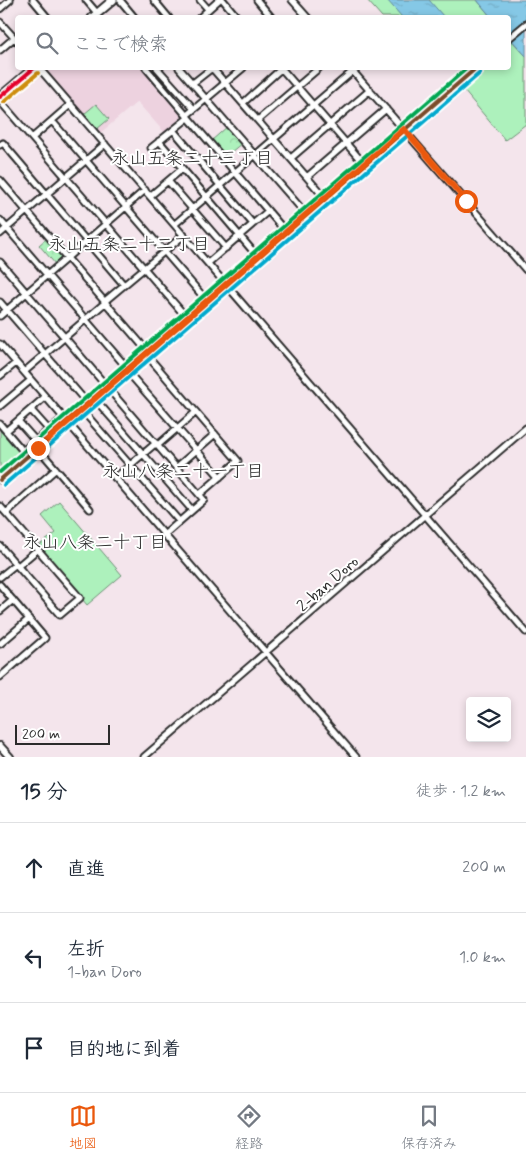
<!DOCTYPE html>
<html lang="ja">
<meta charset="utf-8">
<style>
:root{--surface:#fff;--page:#f6f6f7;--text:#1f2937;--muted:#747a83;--line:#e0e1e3;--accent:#ea580c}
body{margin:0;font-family:Mynerve,"Klee One",sans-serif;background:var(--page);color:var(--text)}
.controls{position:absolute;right:15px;bottom:15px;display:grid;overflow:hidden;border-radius:5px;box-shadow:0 2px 8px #0003}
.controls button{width:45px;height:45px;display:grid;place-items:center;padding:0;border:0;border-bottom:1px solid var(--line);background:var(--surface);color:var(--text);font:25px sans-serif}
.scale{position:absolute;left:15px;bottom:12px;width:95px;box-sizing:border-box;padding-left:5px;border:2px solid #2b2b2b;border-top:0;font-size:14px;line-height:18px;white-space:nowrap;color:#2b2b2b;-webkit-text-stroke:4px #fff;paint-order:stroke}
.stop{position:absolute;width:15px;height:15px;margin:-11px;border:4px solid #ea580c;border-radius:50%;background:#fff}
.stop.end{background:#ea580c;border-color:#fff;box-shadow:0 1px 5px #0008}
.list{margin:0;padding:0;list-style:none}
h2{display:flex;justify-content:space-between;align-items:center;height:65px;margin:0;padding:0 20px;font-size:21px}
h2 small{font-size:16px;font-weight:400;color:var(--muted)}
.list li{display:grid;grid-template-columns:32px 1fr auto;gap:15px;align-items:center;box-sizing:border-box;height:90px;padding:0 20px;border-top:1px solid var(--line)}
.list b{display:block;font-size:19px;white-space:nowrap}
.list p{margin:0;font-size:16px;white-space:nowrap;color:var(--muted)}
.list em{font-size:16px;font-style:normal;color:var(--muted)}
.icon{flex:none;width:28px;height:28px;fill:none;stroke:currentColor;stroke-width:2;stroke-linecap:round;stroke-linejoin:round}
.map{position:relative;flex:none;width:526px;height:757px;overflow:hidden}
.search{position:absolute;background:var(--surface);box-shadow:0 2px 8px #0003;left:15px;right:15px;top:15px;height:55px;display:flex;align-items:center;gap:12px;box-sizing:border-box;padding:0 18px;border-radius:5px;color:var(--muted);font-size:19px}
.sheet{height:335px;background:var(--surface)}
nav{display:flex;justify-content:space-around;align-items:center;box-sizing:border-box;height:70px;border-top:1px solid var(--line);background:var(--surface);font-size:14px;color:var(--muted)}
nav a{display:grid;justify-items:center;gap:2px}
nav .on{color:var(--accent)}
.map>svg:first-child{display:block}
</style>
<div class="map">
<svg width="526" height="757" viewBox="0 0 526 757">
<defs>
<pattern id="park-crowns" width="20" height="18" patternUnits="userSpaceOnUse" patternTransform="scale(1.25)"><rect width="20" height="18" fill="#adf1bc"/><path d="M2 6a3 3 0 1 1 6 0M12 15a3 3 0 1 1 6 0" fill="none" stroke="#95cfa2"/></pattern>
<pattern id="water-ripples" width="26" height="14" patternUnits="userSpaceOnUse" patternTransform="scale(1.25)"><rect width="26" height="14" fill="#85c8e6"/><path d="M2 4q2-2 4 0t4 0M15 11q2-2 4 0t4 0" fill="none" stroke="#73acc5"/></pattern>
</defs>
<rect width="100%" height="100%" fill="#f4e5ec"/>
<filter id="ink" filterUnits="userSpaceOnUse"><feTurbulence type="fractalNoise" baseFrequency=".02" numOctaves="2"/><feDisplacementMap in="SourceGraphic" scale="10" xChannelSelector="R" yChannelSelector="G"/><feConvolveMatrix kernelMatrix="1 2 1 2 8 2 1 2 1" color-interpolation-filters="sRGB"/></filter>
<g filter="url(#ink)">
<path fill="#edd2df" d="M43,68H143L185,116L165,133L137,102L99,134Z"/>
<path fill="#adf1bc" stroke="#6c8e74" d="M367,0H477L491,17H382Z
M511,40L526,56V124L505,140L459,85L480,68H508L509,42Z
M96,104L109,119L97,129L84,114Z
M0,424L26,454L0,476Z
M59,501L122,575L87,605L38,546L56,533L42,516Z"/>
<path fill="url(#park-crowns)" stroke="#6c8e74" d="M228,126L242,143L225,157L211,141Z
M47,238L62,256L56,265L39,245Z"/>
<path fill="url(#water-ripples)" stroke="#61899b" d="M387,0H429L444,17H402Z
M477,0H526V56L509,37L508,18L491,17Z"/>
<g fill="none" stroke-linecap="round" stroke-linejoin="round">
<path stroke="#61899b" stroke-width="1" d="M454,81L468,68
M403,125L447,87
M392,136L396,132
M383,143L389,138
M375,150L379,147
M365,159L372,153
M356,167L359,165
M351,171L353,170
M342,179L349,173
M334,186L339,182
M327,192L331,188
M306,210L319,199
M286,227L302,213
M276,236L281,232
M268,242L272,240
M257,252L262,247
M250,258L253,256
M240,267L247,261
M230,275L236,270
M207,296L214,290
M187,313L202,300
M148,347L182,317
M128,365L143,351
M108,382L124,368
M88,400L103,386
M70,414L83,403
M25,453L41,440
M0,474L22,454
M468,474L526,424
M442,497L463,478
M425,510L438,500
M377,552L420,514
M370,558L374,555
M330,593L366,561
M266,648L328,595
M211,696L261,652
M195,709L206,700
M140,757L148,750"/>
<defs>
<path id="minor" d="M33,0L48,18
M86,0L97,13
M120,0L135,18
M154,0L169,18
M200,0L208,9
M223,0L238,18
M257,0L272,18
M292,0L308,18
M0,9L10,0
M199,18L219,0
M0,22L18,42
M508,39L526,24
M0,50L14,38
M39,68L526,632
M146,68L286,232
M157,68L194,109
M179,68L306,214
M212,68L325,198
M281,68L364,164
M350,68L526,270
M193,83L212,68
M0,101L187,318
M243,103L282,68
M187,115L243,68
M258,120L319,68
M52,121L207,301
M173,130L253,224
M32,138L71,104
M159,141L257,256
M0,145L3,143L124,285
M151,148L188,118
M291,158L370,90
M307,177L386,109
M0,180L148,352
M168,181L226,248
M150,196L182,169
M0,220L128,369
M175,224L353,71
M0,234L105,144
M0,262L204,500L164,535
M208,263L268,211
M105,301L184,235
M0,302L88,404
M0,316L145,190
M0,344L356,757
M146,354L238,461L200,494
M127,371L220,477
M24,372L106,302
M0,376L16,363
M95,399L192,510
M0,406L31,380
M31,410L48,429
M82,410L179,521
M18,421L35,440
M0,424L23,451L63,418
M6,431L45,397
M158,445L196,412
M38,448L90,509
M177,467L215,434
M115,478L156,443
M0,480L476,68
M0,506L80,598L60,615L0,546
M6,513L56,469
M18,566L38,549
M0,577L16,564
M0,585L45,638L0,677
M0,611L13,600
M0,644L29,619
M144,757L526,428"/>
<path id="major" d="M0,746L10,757"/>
<path id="highway" d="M92,18L113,0
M0,97L34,68"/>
</defs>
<use href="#minor" stroke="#2b2b2b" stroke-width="9"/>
<use href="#major" stroke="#2b2b2b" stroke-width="10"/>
<use href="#highway" stroke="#2b2b2b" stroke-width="11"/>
<use href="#minor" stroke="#fff" stroke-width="5"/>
<use href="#major" stroke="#fff" stroke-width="6"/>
<use href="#highway" stroke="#fff" stroke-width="7"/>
<defs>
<path id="bus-1" d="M0,480L476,68"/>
<path id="bus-2" d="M4,485L480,73"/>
<path id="bus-3" d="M0,472L467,68"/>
<path id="bus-4" d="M0,97L34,68"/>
<path id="bus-5" d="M4,102L38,73"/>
</defs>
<use href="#bus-1" stroke="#fff" stroke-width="8"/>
<use href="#bus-2" stroke="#fff" stroke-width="8"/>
<use href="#bus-3" stroke="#fff" stroke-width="8"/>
<use href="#bus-4" stroke="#fff" stroke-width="8"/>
<use href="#bus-5" stroke="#fff" stroke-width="8"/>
<use href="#bus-1" stroke="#7a4b2a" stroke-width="4"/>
<use href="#bus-2" stroke="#00a9ce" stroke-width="4"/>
<use href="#bus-3" stroke="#00a651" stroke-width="4"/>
<use href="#bus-4" stroke="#e4002b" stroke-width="4"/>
<use href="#bus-5" stroke="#ce8d09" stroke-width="4"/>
</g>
</g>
<g fill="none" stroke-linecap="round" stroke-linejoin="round" filter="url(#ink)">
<path stroke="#ea580c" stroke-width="6" d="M38,448L404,129L466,201"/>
</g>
<g text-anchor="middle" stroke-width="4" stroke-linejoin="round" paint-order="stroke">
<g font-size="16" fill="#2b2b2b" stroke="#fff">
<text transform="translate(327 583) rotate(-41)" y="6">2-ban Doro</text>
</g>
<g font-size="18" fill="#2b2b2b" stroke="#fff">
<text x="192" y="164">永山五条二十三丁目</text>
<text x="129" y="250">永山五条二十二丁目</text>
<text x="183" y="477">永山八条二十一丁目</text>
<text x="95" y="548">永山八条二十丁目</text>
</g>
</g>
</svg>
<div class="controls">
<button><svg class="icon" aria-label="layers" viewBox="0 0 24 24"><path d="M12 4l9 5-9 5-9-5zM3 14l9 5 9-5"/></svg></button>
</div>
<div class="scale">200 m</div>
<div class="stop" style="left:466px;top:201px"></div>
<div class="stop end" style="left:38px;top:448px"></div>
<div class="search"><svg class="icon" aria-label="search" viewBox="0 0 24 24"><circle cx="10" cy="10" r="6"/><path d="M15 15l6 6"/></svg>ここで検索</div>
</div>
<section class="sheet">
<h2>15 分<small>徒歩 · 1.2 km</small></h2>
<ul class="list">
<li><svg class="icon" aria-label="ahead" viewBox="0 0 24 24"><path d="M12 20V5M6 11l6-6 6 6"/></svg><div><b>直進</b></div><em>200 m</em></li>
<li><svg class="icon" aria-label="left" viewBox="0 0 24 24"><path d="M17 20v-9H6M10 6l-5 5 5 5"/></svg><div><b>左折</b><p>1-ban Doro</p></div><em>1.0 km</em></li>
<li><svg class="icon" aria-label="arrive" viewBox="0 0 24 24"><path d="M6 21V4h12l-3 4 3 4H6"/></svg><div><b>目的地に到着</b></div></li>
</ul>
</section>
<nav>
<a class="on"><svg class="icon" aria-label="map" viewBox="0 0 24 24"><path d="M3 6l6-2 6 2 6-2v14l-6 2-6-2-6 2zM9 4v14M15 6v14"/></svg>地図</a>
<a><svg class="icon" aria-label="directions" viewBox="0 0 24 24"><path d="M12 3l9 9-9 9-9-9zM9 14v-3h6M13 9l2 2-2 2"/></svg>経路</a>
<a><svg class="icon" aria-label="saved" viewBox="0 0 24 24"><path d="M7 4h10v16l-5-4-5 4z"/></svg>保存済み</a>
</nav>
